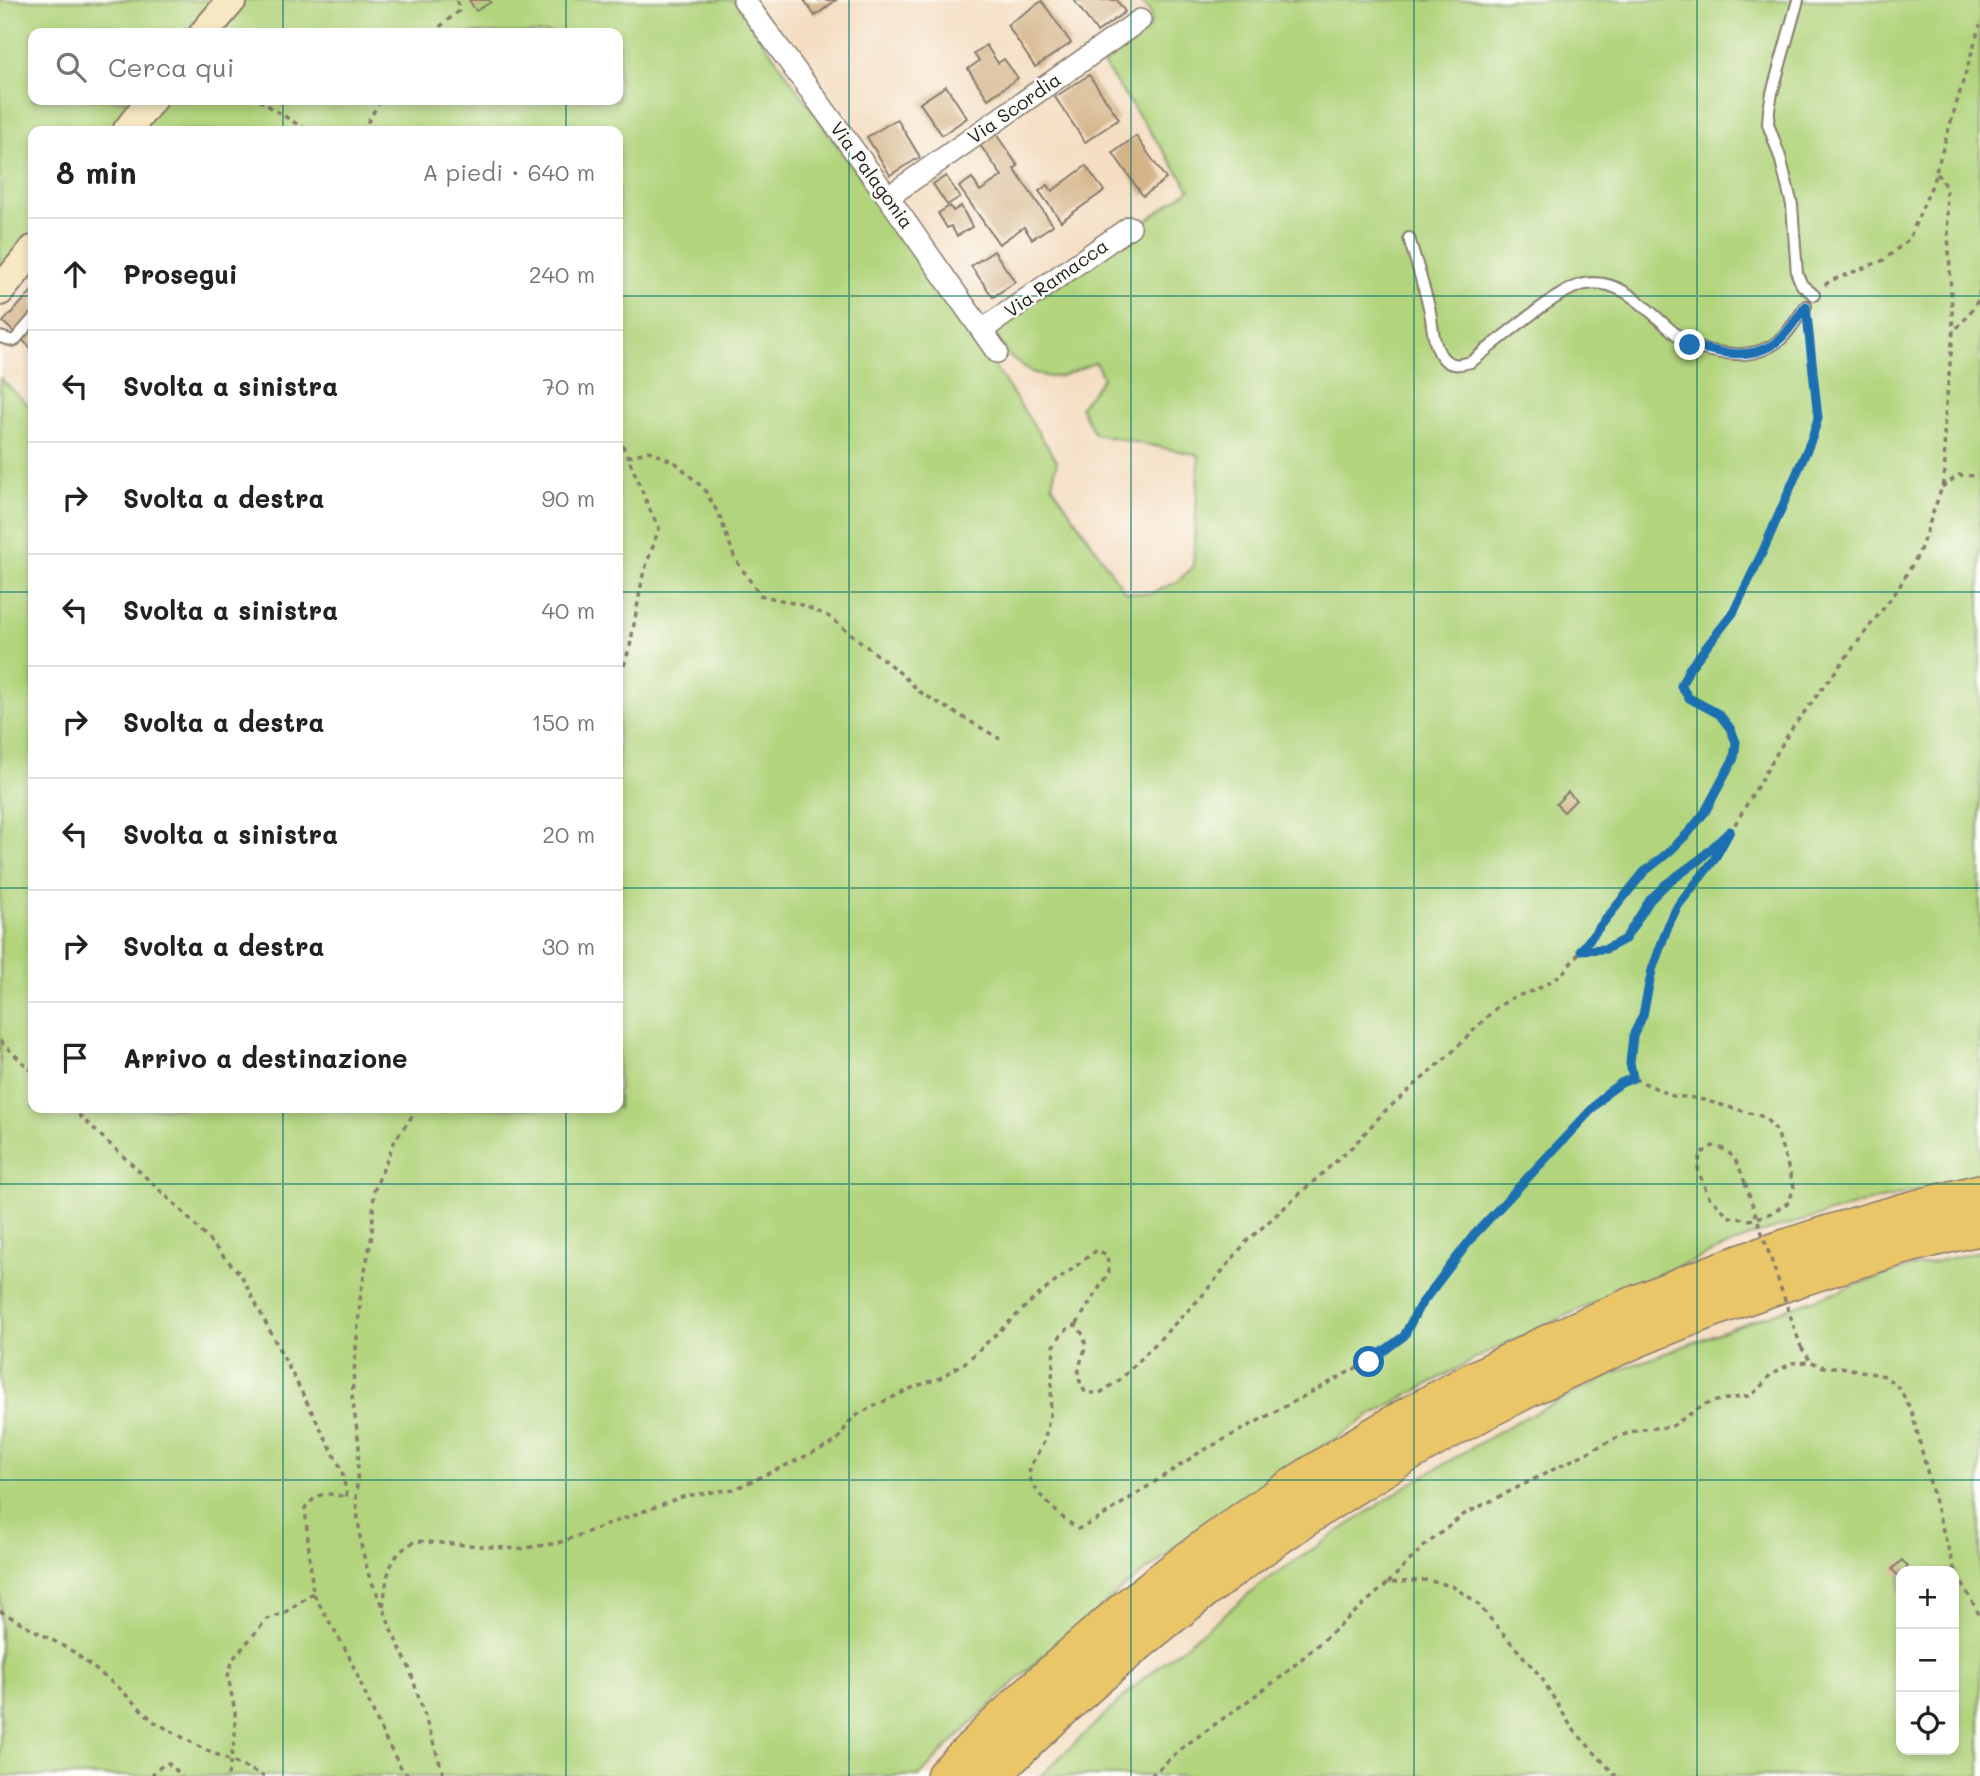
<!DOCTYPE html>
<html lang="it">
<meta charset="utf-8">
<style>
:root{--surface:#fff;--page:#f2f2f2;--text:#222;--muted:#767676;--line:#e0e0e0}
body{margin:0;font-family:Mali,sans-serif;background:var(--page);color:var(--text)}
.controls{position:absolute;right:21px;bottom:21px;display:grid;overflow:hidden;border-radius:14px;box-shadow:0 4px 10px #0003}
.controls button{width:63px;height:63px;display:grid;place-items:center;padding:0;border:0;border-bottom:2px solid var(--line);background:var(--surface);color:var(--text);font:35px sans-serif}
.stop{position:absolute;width:21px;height:21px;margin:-16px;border:5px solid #1f6fb2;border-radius:50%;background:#fff}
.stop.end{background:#1f6fb2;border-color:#fff;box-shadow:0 2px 7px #0008}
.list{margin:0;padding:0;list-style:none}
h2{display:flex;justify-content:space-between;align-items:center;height:91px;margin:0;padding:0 28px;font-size:30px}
h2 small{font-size:23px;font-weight:400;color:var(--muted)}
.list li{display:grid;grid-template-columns:46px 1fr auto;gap:21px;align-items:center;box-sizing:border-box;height:112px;padding:0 28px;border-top:2px solid var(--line)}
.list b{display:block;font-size:26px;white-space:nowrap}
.list em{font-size:23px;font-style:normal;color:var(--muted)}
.icon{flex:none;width:38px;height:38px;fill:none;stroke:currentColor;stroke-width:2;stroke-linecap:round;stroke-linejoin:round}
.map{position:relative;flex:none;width:1980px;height:1776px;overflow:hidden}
.search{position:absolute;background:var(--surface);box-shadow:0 4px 10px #0003;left:28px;top:28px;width:595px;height:77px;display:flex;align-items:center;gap:18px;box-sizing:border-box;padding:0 24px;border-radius:14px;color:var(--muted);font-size:26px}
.panel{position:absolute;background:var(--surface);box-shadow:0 4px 10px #0003;left:28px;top:126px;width:595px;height:987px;border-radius:14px}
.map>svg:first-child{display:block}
</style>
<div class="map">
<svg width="1980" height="1776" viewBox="0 0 1980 1776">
<rect width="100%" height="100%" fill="#fdfcf7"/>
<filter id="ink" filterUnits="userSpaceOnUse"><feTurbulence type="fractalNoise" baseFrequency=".0143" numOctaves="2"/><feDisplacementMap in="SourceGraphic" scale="14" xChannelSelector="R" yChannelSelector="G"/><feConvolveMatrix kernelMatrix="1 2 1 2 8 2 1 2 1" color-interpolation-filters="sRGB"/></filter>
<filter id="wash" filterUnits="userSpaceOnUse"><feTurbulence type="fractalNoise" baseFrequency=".00686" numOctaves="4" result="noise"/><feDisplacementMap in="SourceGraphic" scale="28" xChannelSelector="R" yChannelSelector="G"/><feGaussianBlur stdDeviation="1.57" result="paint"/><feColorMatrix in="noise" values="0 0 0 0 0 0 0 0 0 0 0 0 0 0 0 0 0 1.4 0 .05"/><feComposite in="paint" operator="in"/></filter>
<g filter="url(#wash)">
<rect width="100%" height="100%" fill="#f4ddc1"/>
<path fill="#b1d47c" stroke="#66784c" stroke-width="2" fill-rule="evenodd" d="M0,0H213L184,33H33V100H135L111,131H33V236L0,276Z
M245,0H734L993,364L1057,461L1052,485L1125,592L1150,594L1177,582L1193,567L1199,455L1095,434L1080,407L1103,378L1096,362L1062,376L1048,377L1032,372L1009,356L993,331L1190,189L1103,64C1116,55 1159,32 1150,13C1148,8 1143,4 1139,0H1980V1175L1861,1204L1756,1234L1593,1303L1488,1352L1371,1415L1231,1509L1131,1582L1036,1662L948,1746L920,1776H0V378L33,410V1108H618V131H138L163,100H618V33H217Z
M1980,1251V1776H1040L1143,1679L1267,1580L1405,1487L1514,1423L1624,1369L1734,1327L1897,1271ZM1901,1571H1954V1750H1901Z"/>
<g id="blocks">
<path fill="#d4b387" d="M469,0H489L491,2L476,11Z
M804,0H836L815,16Z
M1074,0H1117L1125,12L1097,32Z
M1042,1L1071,43L1035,67L1007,25Z
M986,45L998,63L1004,59L1018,78L988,99L968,69L979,61L974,54Z
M1089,75L1119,119L1085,142L1055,97Z
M946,86L967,118L942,135L920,103Z
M897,119L920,157L890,175L867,137Z
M996,134L1018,166L1014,169L1053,225L1032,239L1024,227L999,244L959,187L972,178L980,191L1002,176L980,145Z
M1136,136L1166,179L1143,196L1113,153Z
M1086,166L1104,191L1061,221L1039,191L1048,185L1052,191Z
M946,176L960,197L947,205L933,184Z
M950,206L953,211L961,206L972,227L957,236L951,226L947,228L938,213Z
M994,251L1015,282L993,297L971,266Z
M33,290V350L3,322Z
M1568,792L1576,800L1564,812L1556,804Z
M1902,1560L1908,1567L1898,1576L1892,1569Z"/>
</g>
</g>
<g filter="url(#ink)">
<use href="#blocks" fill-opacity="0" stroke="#887c6e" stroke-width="2"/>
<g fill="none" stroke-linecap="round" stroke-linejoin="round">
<defs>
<path id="lane" d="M1798,0L1772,93L1769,110L1768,124L1780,157L1792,205L1797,274L1802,285L1814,295
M1409,238C1416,261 1423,284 1429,307C1433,323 1432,348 1445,360C1453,367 1461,364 1471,362C1496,343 1557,289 1585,284C1628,276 1657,324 1688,343C1701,351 1720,353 1735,354C1751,355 1767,350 1780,340C1790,331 1798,317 1806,306
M0,337L14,341L33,319"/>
<path id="street" d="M744,0L888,197L997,352
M888,197L1140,20
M982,330L1130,227"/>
<path id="secondary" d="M204,33L232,0
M127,131L151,100
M0,291L33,250"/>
<path id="highway" d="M945,1776C1012,1709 1081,1644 1156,1585C1398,1396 1680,1263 1980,1193
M991,1776C1215,1552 1480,1385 1781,1284C1846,1262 1912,1241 1980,1227"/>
</defs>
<use href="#lane" stroke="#887c6e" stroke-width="14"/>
<use href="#street" stroke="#887c6e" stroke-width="24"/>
<use href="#secondary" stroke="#887c6e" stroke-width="32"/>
<use href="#highway" stroke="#887c6e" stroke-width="40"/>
<path stroke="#887c6e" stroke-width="3.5" stroke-dasharray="5 5" stroke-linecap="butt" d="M432,33L459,11L457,0
M259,100L308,131
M362,131L381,100
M1936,174L1942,179L1946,191L1953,332
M1825,285L1830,281L1884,260L1909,239L1932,185L1980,25
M618,436L628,457
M1942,487L1959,475L1980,476
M618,685L630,646L643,575L659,528L649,508L628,457L649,451L676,463L705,490L720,517L735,559L760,595L805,606L828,616L899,672L920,692L1000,739
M1582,950L1606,949L1625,939L1650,900L1665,885L1699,860L1726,835
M0,1041L33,1072
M1633,1078L1631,1063L1633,1036L1643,1015L1652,970L1668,926L1677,907L1714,860L1790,731L1898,589L1919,553L1942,487L1945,471L1944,427L1953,332L1967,317L1979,299L1980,280
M71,1108L179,1208L241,1275L342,1470L347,1497C326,1493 320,1490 305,1508L313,1593L348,1654L383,1735L400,1766L409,1776
M418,1108L395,1140L374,1191L372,1235L361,1291L352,1396L359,1444L356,1502L361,1545L369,1576L383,1606L391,1630L409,1667L444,1776
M1745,1183C1739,1165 1733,1149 1713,1146L1700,1154L1698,1171L1709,1197L1730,1217L1750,1220L1772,1213L1789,1202L1794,1187L1777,1131L1764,1117L1696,1098L1673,1096L1633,1078L1621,1083L1607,1093L1474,1235L1419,1307L1404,1336L1369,1361L1197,1454L1097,1520L1078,1529L1062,1517L1040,1495L1029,1477L1030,1467L1044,1442L1050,1415L1054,1346L1062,1333L1071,1326L1076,1325C1101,1353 1064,1362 1086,1393H1100L1121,1379L1202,1296L1246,1242L1353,1146L1384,1112L1448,1056L1497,1007L1514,997L1536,990L1562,974L1644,872L1689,832L1705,812L1723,780L1734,758L1736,742L1730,728L1719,714L1689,698L1681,686L1689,669L1733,613L1763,551L1812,438L1818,418L1807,327
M1801,1347L1811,1362
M1388,1583L1422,1548L1463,1515L1620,1436L1640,1429L1671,1427L1703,1405L1720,1400L1748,1396L1758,1390L1770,1375L1792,1363L1811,1362L1824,1367H1841L1885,1376L1900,1389L1912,1412L1937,1510L1954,1568L1980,1616
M383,1606C388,1576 385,1557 416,1541L519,1549L558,1543L685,1496L735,1489L836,1442L850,1421L860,1413L914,1387L940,1378L966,1362L1037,1296L1097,1250L1107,1255L1109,1272L1076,1325
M0,1611L72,1651L119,1688L153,1721L200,1747L264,1776
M152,1776L155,1770L168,1763L182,1776
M228,1776L235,1736V1712L228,1676L233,1659L267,1619L284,1613L313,1593
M1151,1776L1182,1748L1281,1677L1388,1583L1426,1580L1452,1586L1475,1601L1541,1677L1572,1728L1616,1776"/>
<use href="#lane" stroke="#fff" stroke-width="10"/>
<use href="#street" stroke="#fff" stroke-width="21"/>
<use href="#secondary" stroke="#f7e8c3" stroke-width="28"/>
<use href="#highway" stroke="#eac669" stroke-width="37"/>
<path stroke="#887c6e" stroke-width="3.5" stroke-dasharray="5 5" stroke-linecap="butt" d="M1745,1183L1801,1347"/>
</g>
</g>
<g fill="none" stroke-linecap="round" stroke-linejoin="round" filter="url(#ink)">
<path stroke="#1f6fb2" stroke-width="9" d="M1369,1362L1404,1336L1419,1307L1474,1235L1607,1093L1621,1083L1633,1078L1630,1063L1633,1036L1643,1015L1652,970L1668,926L1677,907L1714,860L1730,831L1699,860L1665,885L1650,900L1625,939L1606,949L1581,950L1644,872L1669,852L1689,832L1705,812L1734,758L1736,742L1730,728L1719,714L1689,698L1681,686L1689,669L1733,613L1763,551L1812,438L1818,418L1806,306C1797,317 1789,332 1779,340C1752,362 1720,353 1690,345"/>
</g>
<path fill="none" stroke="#0f766e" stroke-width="2" stroke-opacity="0.55" d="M283,0V33M566,0V33M849,0V1776M1131,0V1776M1414,0V1776M1697,0V1776M283,100V131M566,100V131M0,296H33M618,296H1980M0,592H33M618,592H1980M0,888H33M618,888H1980M283,1108V1776M566,1108V1776M0,1184H1980M0,1480H1980"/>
<g text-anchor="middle" stroke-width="5" stroke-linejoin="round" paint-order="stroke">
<g font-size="19" fill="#1c1c1c" stroke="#fdfcf7">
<text transform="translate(1014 108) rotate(-35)" y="7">Via Scordia</text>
<text transform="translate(872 175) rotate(54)" y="7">Via Palagonia</text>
<text transform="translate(1056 278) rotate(-35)" y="7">Via Ramacca</text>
</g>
</g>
</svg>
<div class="controls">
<button>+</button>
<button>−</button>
<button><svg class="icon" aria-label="locate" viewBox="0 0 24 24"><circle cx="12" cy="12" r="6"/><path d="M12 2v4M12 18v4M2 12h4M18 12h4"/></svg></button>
</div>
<div class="stop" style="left:1369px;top:1362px"></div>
<div class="stop end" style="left:1690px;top:345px"></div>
<div class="search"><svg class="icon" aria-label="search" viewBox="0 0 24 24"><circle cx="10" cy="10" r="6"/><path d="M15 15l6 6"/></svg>Cerca qui</div>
<section class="panel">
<h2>8 min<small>A piedi · 640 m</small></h2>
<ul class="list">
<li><svg class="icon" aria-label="ahead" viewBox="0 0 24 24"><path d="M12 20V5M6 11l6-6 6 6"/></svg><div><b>Prosegui</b></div><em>240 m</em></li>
<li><svg class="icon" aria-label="left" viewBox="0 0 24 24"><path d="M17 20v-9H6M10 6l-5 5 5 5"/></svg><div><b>Svolta a sinistra</b></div><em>70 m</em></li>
<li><svg class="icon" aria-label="right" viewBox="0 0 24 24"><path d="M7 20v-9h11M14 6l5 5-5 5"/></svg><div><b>Svolta a destra</b></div><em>90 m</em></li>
<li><svg class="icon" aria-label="left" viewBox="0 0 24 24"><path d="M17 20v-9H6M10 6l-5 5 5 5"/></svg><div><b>Svolta a sinistra</b></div><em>40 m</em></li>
<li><svg class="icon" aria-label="right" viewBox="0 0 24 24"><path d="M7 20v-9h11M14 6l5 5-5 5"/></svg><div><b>Svolta a destra</b></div><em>150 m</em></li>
<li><svg class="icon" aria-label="left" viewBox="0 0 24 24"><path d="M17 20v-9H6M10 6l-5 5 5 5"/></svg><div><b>Svolta a sinistra</b></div><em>20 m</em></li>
<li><svg class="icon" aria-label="right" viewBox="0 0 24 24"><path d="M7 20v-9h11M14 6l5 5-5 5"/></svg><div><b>Svolta a destra</b></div><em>30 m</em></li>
<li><svg class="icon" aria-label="arrive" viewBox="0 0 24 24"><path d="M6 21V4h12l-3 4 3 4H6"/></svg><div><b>Arrivo a destinazione</b></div></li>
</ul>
</section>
</div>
